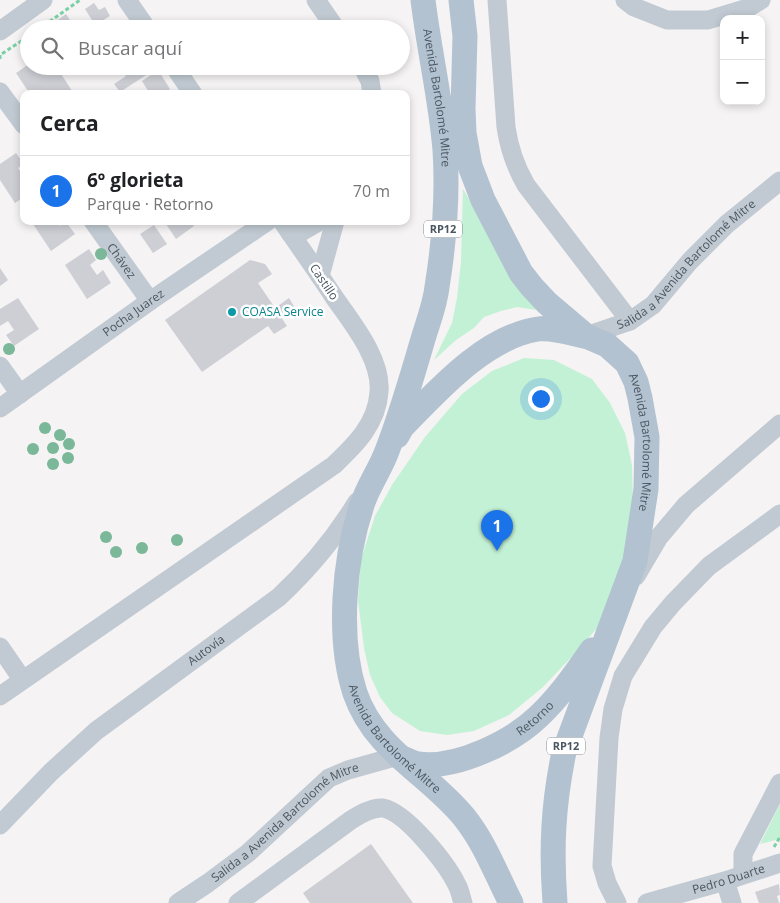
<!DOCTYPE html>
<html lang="es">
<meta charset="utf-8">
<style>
:root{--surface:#fff;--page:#f2f2f2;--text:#202124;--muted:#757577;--line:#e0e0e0;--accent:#1a73e8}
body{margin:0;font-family:"Open Sans",sans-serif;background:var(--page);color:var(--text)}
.controls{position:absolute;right:15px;top:15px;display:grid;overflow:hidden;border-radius:10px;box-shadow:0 2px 8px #0003}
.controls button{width:45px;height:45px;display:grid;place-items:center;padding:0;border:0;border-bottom:1px solid var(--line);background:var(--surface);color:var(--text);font:25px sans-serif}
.you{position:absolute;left:540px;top:398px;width:18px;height:18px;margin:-12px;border:4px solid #fff;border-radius:50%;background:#1a73e8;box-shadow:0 0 0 8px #1a73e833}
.badge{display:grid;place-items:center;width:32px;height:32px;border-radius:50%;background:var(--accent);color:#fff;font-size:16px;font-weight:700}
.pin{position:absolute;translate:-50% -41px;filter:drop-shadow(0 1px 2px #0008)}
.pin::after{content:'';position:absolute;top:26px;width:18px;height:15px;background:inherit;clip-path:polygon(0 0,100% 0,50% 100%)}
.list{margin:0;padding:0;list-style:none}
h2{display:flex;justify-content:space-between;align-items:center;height:65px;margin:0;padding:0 20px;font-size:21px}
h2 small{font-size:16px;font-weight:400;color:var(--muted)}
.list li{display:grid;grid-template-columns:32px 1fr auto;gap:15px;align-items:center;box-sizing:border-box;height:70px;padding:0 20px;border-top:1px solid var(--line)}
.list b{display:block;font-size:19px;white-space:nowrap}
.list p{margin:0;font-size:16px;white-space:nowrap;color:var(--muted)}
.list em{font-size:16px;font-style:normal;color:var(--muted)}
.icon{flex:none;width:28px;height:28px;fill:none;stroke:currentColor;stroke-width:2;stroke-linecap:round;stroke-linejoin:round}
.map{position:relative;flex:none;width:780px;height:903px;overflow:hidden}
.search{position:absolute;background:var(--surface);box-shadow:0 2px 8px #0003;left:20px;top:20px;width:390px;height:55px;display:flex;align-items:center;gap:12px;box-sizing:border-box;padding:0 18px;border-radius:28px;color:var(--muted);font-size:19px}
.panel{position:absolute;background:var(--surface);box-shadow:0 2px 8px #0003;left:20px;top:90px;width:390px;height:135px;border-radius:10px}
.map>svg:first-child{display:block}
</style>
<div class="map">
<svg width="780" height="903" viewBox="0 0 780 903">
<rect width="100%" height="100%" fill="#f5f3f3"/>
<path fill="#c3f1d5" d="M463,189L537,310L517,307L501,311L484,317L474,328L456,340L434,360L452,323L457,298L461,262Z
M524,358L554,360L592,379L610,403L625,433L632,465L633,505L631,543L610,613L579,649L543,687L509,715L474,731L447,735L420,731L392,713L380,697L370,675L364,648L358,600L361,559L375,516L392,485L425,437L462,394L492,371Z
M780,804V839L760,844Z"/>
<path fill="#cdcfd5" d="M94,3L99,10L105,7L110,16L95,25L85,9Z
M66,14L76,29H55L52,24Z
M111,21L117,29H100Z
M29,64V66H56L74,94H30L16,73Z
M123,66H151L154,70L120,92L114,84L126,76L120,68Z
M158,70L170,89L163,94H150L142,81Z
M16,153L24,164L18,168L24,177V197L15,203L0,180V164Z
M31,221H57L60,226L66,222L75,234L51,251Z
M164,221H190L194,226L176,239Z
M154,225L167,244L153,253L140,234Z
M89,249L96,260L90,265L97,275L103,270L111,283L87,299L65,265Z
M250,260L265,264L272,274L258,283L275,308L289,298L295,308L281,317L287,326L274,334L268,326L202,372L165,320Z
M0,268L8,280L0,286Z
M18,298L39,329L14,346L6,335L14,330L8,321L0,326V309Z
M371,844L413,903H310L303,893Z
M779,884L780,895L777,896L779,903H759L755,892Z"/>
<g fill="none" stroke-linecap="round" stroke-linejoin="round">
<path stroke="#7ad0a6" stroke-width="3" stroke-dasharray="4 2.5" stroke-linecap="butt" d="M39,29L80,0
M0,59V55L29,36
M774,847L780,837"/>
<g stroke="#c1cad2" stroke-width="19">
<path d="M127,0L147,29"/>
<path d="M316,0L336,29"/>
<path d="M497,0L506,127C509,148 515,166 526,185L630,321"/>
<path d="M625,0L634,7L667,20H708L748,8L761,0"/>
<path d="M0,31L43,0"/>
<path d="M174,66L193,94"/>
<path d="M362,66L370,81L372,94"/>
<path d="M0,92L24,125"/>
<path id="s1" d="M93,221L150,301"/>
<path d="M290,233L301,232L320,221"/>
<path d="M320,276L335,221"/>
<path id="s2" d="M586,336L630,321L653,305L690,261L727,224L780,181"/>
<path d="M0,366L20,394"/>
<path id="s3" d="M0,408L150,301L268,221"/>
<path d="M636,576L659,537L686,505L780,424"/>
<path d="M0,647L22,679"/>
<path d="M0,696L334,465C355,445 377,424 379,392C382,359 352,323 334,297C317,271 299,246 282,221"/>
<path id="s4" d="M0,825L51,772L96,731L279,597C310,568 335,538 357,502"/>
<path d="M743,874V854L780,783"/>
<path d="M725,881L732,903"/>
<path id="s5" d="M178,903L208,883L248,853L329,778L348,770L398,756"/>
<path d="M238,903L351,820C360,814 372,807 383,808C406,812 447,864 457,885C460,890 461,897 463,903"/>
<path d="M617,903L607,883L602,866L609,738L613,709L623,676L653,627L673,603L709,566L780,514"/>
<path id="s6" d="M647,903L725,881L780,863"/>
</g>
<g stroke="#b3c2d1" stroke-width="25">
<path id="s7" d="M423,0C429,50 441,100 445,150C448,196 444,243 437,287C435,305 428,322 423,339C412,377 401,415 387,451C380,470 368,486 362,505C344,559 337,638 355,693C375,751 428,773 464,817C485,843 496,874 511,903"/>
<path id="s8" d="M461,0L465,36L463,109L464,133L470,166L483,200L521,273L532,287L547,303L586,336L607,345L627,363L636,382L640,398L647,437L646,489L635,561L564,752C553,805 551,849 555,903"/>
<path d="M397,436L402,427C438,390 485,337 538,329C553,327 570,333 584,336"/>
<path id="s9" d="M400,757C406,759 412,763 418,764C457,769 512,742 539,716C560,696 576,673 592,650"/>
</g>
</g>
<g fill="#7bb799">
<circle cx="101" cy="254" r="6"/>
<circle cx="9" cy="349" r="6"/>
<circle cx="45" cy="428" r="6"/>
<circle cx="60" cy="435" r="6"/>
<circle cx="69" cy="444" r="6"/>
<circle cx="53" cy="448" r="6"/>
<circle cx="33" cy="449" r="6"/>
<circle cx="68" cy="458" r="6"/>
<circle cx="53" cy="464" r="6"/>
<circle cx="106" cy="537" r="6"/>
<circle cx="177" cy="540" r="6"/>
<circle cx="142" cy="548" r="6"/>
<circle cx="116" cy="552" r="6"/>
</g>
<circle fill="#0f9aa8" stroke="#fff" stroke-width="2" cx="232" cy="312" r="5"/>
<g text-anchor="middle" stroke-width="5" stroke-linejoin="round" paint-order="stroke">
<g fill="#fff" stroke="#808990" stroke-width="1">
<rect x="424" y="220.5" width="38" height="17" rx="4"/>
<rect x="547" y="737.5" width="38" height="17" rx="4"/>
</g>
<g font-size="11" font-weight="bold" fill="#4a5661">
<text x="443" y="233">RP12</text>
<text x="566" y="750">RP12</text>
</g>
<g font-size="12" fill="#4a5661" stroke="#fff">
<text dy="4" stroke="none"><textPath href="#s7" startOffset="99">Avenida Bartolomé Mitre</textPath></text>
<text dy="4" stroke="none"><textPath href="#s1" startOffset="49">Chávez</textPath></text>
<text dy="4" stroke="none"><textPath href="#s2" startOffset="126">Salida a Avenida Bartolomé Mitre</textPath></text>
<text transform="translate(324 282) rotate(56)" y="4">Castillo</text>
<text dy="4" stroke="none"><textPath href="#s3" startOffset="164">Pocha Juarez</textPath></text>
<text dy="4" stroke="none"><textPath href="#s8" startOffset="508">Avenida Bartolomé Mitre</textPath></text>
<text dy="4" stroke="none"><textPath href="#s4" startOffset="271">Autovía</textPath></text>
<text dy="4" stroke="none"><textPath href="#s9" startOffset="148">Retorno</textPath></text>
<text dy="4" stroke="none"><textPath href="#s7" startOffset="772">Avenida Bartolomé Mitre</textPath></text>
<text dy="4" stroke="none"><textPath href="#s5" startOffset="135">Salida a Avenida Bartolomé Mitre</textPath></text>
<text dy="4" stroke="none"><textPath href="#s6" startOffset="85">Pedro Duarte</textPath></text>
</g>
<g font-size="12" fill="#0d838f" stroke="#fff" text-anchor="start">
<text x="242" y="316">COASA Service</text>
</g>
</g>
</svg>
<div class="controls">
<button>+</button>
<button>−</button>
</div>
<div class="you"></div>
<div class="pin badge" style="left:497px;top:551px">1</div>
<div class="search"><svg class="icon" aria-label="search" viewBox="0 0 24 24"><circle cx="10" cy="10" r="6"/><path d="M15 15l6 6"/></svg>Buscar aquí</div>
<section class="panel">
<h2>Cerca<small></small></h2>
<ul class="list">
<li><span class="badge">1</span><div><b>6º glorieta</b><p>Parque · Retorno</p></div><em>70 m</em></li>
</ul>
</section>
</div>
